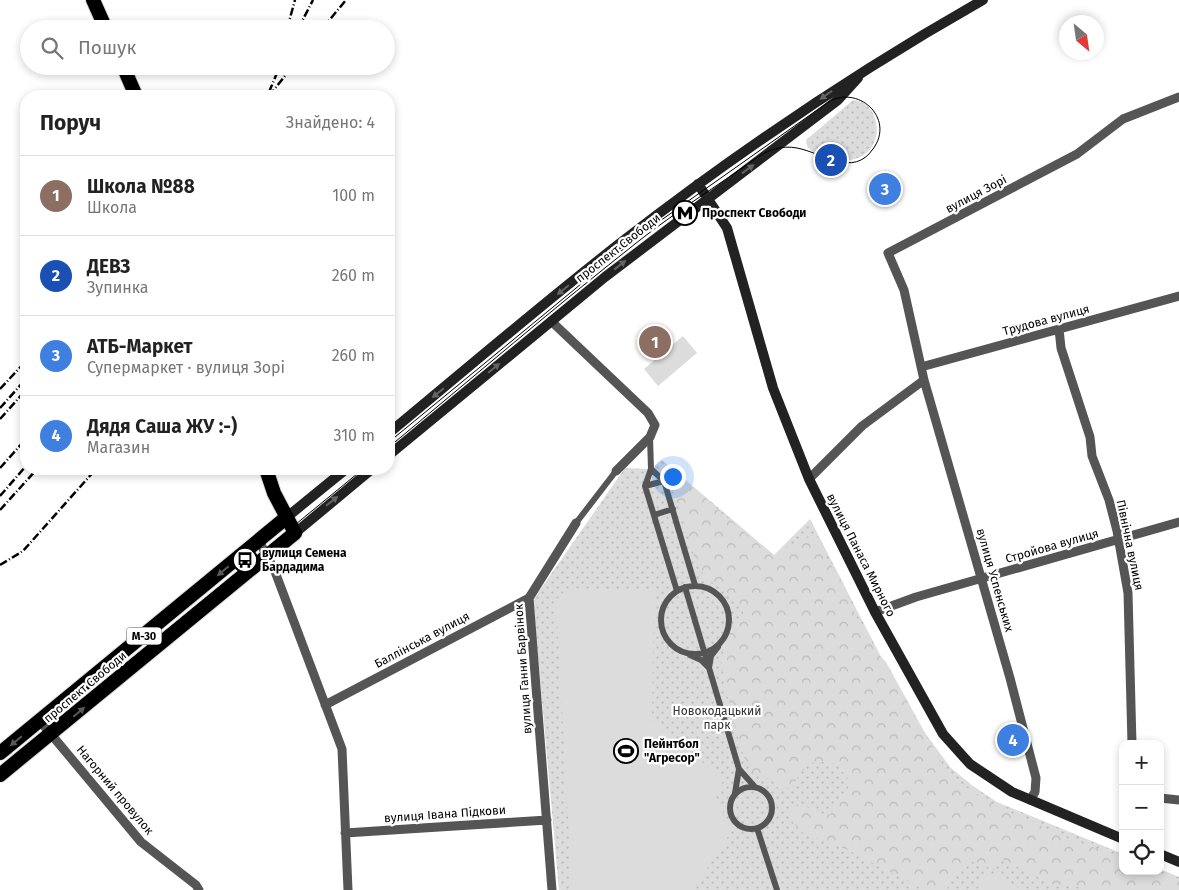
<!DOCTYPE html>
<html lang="uk">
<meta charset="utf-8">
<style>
:root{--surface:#fff;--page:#f2f2f2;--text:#222;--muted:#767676;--line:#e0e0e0;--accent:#000}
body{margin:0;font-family:"Fira Sans",sans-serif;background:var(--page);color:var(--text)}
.controls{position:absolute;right:15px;bottom:15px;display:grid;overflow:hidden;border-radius:10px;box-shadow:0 2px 8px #0003}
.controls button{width:45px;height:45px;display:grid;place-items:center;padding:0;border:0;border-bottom:1px solid var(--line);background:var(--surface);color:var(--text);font:25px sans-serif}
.compass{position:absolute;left:1059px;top:15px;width:45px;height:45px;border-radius:50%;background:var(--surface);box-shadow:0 2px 8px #0003;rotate:151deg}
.you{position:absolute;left:672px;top:476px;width:18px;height:18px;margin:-12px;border:4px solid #fff;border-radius:50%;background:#1a73e8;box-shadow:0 0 0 8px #1a73e833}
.badge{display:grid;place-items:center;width:32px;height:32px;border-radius:50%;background:var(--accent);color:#fff;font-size:16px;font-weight:700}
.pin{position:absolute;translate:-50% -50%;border:2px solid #fff;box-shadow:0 1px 5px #0006}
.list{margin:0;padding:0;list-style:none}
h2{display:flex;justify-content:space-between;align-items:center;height:65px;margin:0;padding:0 20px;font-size:21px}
h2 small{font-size:16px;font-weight:400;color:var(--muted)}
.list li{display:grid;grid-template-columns:32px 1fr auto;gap:15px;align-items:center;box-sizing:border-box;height:80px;padding:0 20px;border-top:1px solid var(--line)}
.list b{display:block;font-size:19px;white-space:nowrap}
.list p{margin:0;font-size:16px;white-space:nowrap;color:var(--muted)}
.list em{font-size:16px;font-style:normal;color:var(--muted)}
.icon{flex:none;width:28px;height:28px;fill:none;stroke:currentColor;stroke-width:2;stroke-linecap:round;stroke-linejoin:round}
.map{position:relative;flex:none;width:1179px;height:890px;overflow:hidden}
.search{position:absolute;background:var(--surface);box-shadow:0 2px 8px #0003;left:20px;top:20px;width:375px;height:55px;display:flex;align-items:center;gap:12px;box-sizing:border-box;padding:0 18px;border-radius:28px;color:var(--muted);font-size:19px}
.panel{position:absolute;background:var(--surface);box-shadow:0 2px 8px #0003;left:20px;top:90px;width:375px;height:385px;border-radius:20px}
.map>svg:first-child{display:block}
</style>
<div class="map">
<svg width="1179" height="890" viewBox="0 0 1179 890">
<defs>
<pattern id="grass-dots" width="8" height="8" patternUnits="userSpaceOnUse" patternTransform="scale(1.25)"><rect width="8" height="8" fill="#dcdcdc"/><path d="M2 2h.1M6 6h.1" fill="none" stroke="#bbb" stroke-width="1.8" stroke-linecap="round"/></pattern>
<pattern id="forest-crowns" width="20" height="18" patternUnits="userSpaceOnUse" patternTransform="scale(1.25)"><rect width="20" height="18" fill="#dcdcdc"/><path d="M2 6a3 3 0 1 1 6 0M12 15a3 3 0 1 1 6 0" fill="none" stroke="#bbb"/></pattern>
</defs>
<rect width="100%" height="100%" fill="#fff"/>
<path fill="url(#grass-dots)" d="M853,100C890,102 887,181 821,155C813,152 806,149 806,140Z
M662,460L774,555L810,519L910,713L951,768L973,786L997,802L1123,854V871H1160V869L1179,877V890H559L533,600L625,468L650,469Z"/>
<path fill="url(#forest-crowns)" d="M674,475L684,480L773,557C786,549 804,533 820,538L827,560L839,575L859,623L866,629L876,652L886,662L946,771L961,784L1003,810L1021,816L1068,839L1123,857V871H1156L1179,881V890H1085L1075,886L1051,884L1002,859L994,870L974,861L957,873L946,890H919V887L848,850L801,832L787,815L790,806C804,799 816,817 831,814L846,795L850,781L836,764C805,757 807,767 791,787L782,790L774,785L770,778C762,779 755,776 750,769C741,757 720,673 722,657C724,648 728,636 733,628C738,621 745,619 743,609L735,598L707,579L696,564L686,526L669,481V476Z"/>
<path fill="#dcdcdc" d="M683,336L697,353L658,386L644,369Z
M568,588L654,591L652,721L724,780L715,794L731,832L693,890H572L556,600Z
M987,871L1023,890H977Z"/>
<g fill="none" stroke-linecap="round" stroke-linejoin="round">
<defs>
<path id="trunk" d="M93,0L106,29
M123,66L136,96
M0,753L287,517
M0,775L295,533L274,493L266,469"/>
</defs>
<use href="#trunk" stroke="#dbdbdb" stroke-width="16"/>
<path stroke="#555" stroke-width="6" d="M651,469L664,481
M645,486L651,469L650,437
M654,515L673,509
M576,523L616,471
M661 620a34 34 0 1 1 68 0a34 34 0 1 1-68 0Z
M685,587L739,769L735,793
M677,591L645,486L664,481L695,585
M690,655L701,660L709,668L711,656L718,647
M739,769L755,787
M730 808a21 21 0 1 1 42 0a21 21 0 1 1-42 0Z
M757,828L777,890"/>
<path stroke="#555" stroke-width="9" d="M551,321L648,413L655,425L650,437L616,471
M1059,329L1061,348L1090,437L1092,456L1109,500L1117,531L1128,593L1132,744
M921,367L1179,296
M809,479L862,426L924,380
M259,541L274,569L342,749L348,890
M875,612L916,597L1179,522
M325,705L529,598
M40,721L141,842L196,885L199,890
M1160,798L1179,800
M1030,800L1035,792L1036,778L1010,678L924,380L904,290L888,253L1077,154L1123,119L1179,97
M345,833L547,820
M552,890L529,598L576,523"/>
<path stroke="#222" stroke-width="10" d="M698,184L727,228L773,388L809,479L875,612L943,734L970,764L1012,792L1123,839
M389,433C465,370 541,305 619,244C735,154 856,72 983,0
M389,455L605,277L838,100L858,78
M287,517L346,469
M295,533L372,469
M1160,854L1179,862"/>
<use href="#trunk" stroke="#000" stroke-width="14"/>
<path stroke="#000" stroke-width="1" d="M389,442L643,233L827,103C857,83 896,118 873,149C853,178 823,153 797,148C782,145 767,150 755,159C717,186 677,211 640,240C555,307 472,378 389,447
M0,767L363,469"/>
<path stroke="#000" stroke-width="2.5" stroke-dasharray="8 2.5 1 2.5" stroke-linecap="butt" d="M287,29L295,0
M298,29L313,0
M322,29L346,0
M269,92L280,66
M269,96L293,66
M0,389L26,361
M0,408L26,379
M0,419L26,390
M0,468L26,439
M0,496L26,466
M0,510L37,469
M0,565L23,551L96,469"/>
</g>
<defs><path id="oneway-solid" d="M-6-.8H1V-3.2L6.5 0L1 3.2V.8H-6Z" transform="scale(1.25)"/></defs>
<g fill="#646464">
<use href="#oneway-solid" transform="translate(826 95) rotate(145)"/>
<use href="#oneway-solid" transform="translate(748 169) rotate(-36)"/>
<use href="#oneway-solid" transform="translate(620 265) rotate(-38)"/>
<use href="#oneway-solid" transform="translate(563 290) rotate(141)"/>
<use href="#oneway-solid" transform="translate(494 368) rotate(-39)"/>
<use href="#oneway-solid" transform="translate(438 393) rotate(141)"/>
<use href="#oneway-solid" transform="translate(332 501) rotate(-39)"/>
</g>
<g fill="#595959">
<use href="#oneway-solid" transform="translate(223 571) rotate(140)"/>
<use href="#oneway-solid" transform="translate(79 712) rotate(-40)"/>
<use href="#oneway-solid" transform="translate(16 741) rotate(141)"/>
</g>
<defs>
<symbol id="metro-ring" viewBox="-11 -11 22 22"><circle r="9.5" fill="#fff" stroke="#000" stroke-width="1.5"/><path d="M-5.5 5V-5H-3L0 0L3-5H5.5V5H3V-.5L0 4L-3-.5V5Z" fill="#000"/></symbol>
<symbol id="bus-ring" viewBox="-11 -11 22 22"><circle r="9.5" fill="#fff" stroke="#000" stroke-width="1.5"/><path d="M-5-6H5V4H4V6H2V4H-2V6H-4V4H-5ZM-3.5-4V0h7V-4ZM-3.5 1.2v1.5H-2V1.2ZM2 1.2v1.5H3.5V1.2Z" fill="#000"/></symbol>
<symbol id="stadium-ring" viewBox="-11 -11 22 22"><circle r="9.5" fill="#fff" stroke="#000" stroke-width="1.5"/><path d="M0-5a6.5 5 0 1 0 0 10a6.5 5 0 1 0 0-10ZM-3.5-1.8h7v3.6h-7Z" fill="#000"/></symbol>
</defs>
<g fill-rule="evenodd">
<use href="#metro-ring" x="671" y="199" width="28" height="28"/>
<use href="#bus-ring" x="231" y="546" width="28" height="28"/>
<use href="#stadium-ring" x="612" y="737" width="28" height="28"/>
</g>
<g text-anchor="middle" stroke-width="4.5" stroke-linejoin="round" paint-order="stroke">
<rect fill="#fff" stroke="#4c4c4c" stroke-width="1" x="126.5" y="627.5" width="35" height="17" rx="4"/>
<g font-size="11" font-weight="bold" fill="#000">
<text x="144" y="640">М-30</text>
</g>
<g font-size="12" fill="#000" stroke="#fff">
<text transform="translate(976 194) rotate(-28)" y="4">вулиця Зорі</text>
<text transform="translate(618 248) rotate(-38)" y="4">проспект Свободи</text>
<text transform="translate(1046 320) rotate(-15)" y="4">Трудова вулиця</text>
<text transform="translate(1130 545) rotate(78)" y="4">Північна вулиця</text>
<text transform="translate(1052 546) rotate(-16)" y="4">Стройова вулиця</text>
<text transform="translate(861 555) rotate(63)" y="4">вулиця Панаса Мирного</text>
<text transform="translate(995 580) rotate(74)" y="4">вулиця Успенських</text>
<text transform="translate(422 640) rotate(-28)" y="4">Баллінська вулиця</text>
<text transform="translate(523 669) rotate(-94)" y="4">вулиця Ганни Барвінок</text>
<text transform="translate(85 687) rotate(-40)" y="4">проспект Свободи</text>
<text transform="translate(115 790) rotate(50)" y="4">Нагорний провулок</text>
<text transform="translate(445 814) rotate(-4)" y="4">вулиця Івана Підкови</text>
</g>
<g font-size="12" font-weight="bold" fill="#000" stroke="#fff" text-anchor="start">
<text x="702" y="217">Проспект Свободи</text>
<text x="262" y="557">вулиця Семена<tspan x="262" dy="14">Бардадима</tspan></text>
<text x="644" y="748">Пейнтбол<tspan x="644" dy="14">"Агресор"</tspan></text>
</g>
<g font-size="12" fill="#333" stroke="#fff">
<text x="717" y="715">Новокодацький<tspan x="717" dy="14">парк</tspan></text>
</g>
</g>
</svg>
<div class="controls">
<button>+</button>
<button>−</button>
<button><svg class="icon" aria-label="locate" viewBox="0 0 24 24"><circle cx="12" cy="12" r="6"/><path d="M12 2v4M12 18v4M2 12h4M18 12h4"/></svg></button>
</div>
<svg class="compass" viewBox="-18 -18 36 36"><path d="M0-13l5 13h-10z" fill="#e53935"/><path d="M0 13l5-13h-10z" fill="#767676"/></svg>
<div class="you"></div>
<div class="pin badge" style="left:655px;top:342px;background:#8d6e63">1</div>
<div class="pin badge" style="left:831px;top:160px;background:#1a4fb4">2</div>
<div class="pin badge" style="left:885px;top:189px;background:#3f7fe0">3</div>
<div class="pin badge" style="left:1013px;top:740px;background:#3f7fe0">4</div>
<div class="search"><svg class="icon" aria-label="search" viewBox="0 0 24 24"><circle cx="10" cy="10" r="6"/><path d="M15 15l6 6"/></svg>Пошук</div>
<section class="panel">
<h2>Поруч<small>Знайдено: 4</small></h2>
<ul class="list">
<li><span class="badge" style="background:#8d6e63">1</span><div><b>Школа №88</b><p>Школа</p></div><em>100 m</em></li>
<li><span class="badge" style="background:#1a4fb4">2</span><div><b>ДЕВЗ</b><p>Зупинка</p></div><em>260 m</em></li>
<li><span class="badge" style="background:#3f7fe0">3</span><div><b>АТБ-Маркет</b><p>Супермаркет · вулиця Зорі</p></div><em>260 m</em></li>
<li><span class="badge" style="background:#3f7fe0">4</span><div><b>Дядя Саша ЖУ :-)</b><p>Магазин</p></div><em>310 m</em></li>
</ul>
</section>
</div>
